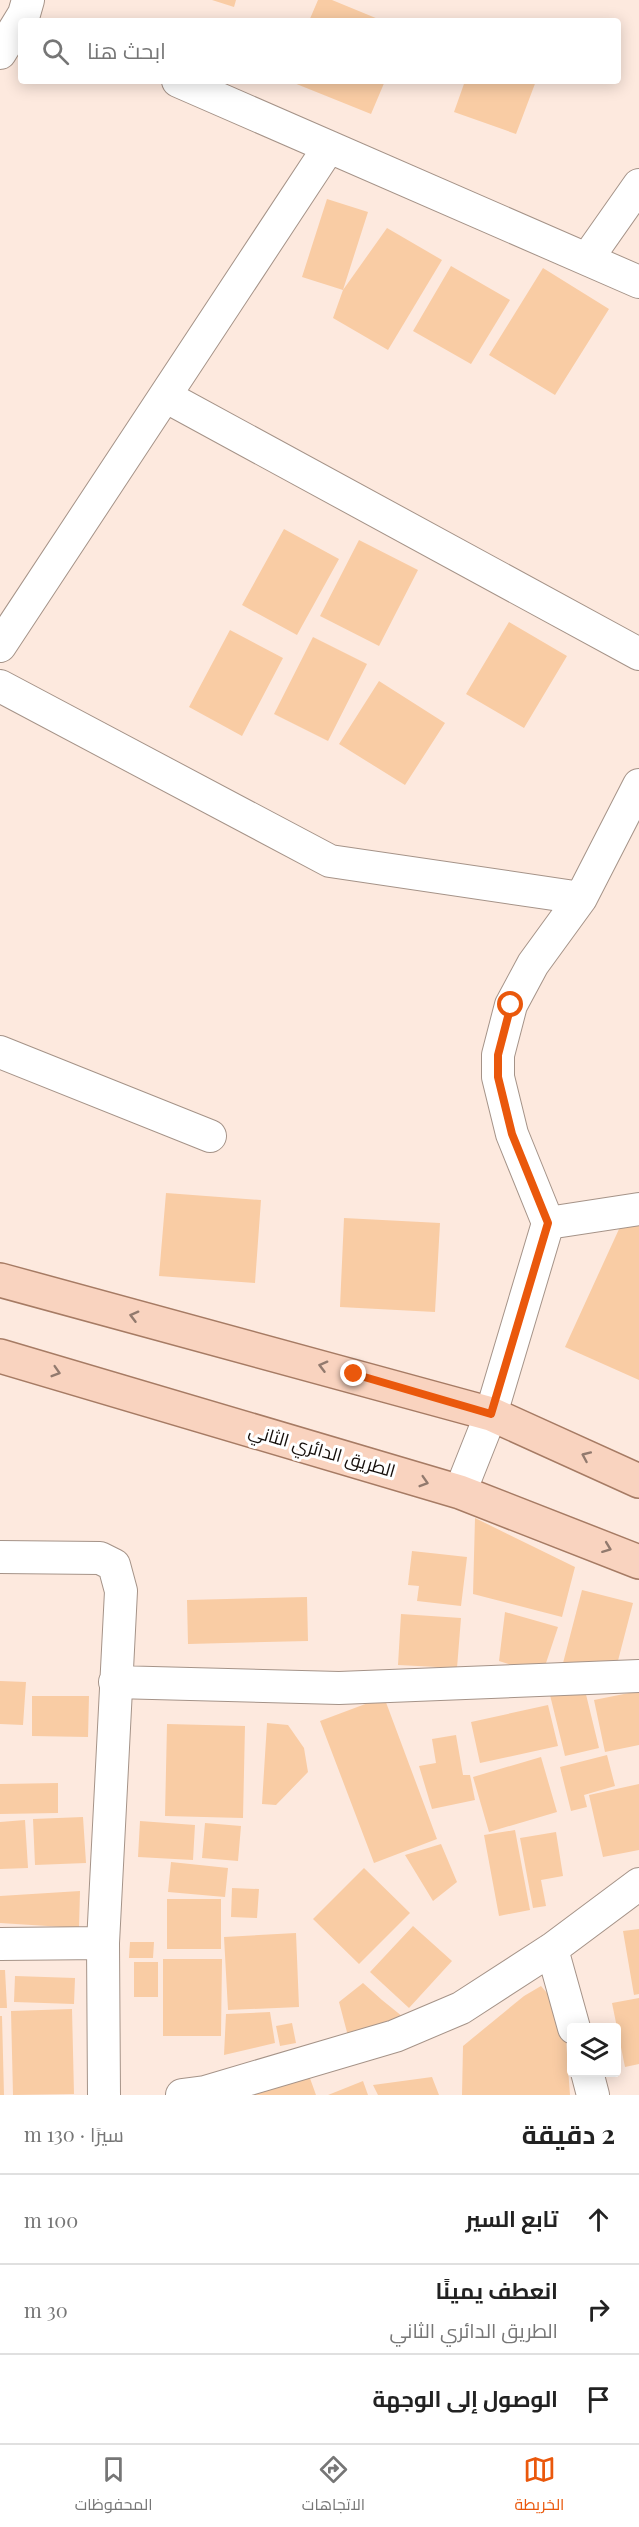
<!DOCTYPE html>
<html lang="ar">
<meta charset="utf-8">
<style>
:root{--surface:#fff;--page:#f2f2f2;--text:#222;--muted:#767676;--line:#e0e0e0;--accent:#ea580c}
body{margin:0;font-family:"Playfair Display",Cairo,serif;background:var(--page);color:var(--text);direction:rtl}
.controls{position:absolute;right:18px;bottom:18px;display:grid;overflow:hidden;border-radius:6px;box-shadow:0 3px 15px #0003}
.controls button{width:54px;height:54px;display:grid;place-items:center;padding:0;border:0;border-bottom:2px solid var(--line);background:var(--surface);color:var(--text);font:30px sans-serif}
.stop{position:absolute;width:18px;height:18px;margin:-14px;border:4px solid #ea580c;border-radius:50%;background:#fff}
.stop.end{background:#ea580c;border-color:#fff;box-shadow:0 2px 6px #0008}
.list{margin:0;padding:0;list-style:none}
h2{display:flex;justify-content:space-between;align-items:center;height:78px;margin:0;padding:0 24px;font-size:26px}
h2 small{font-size:20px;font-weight:400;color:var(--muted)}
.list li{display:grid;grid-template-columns:39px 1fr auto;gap:18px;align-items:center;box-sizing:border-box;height:90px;padding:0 24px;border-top:2px solid var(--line)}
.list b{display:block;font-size:22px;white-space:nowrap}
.list p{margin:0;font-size:20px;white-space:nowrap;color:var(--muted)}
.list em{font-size:20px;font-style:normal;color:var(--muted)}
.icon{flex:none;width:33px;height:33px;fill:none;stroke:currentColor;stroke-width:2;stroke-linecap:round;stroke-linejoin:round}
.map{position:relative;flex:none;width:639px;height:2095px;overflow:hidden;direction:ltr}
.search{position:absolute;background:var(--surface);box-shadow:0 3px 15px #0003;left:18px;right:18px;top:18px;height:66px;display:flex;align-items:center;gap:15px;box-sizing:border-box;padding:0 21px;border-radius:6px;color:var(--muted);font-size:22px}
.sheet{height:348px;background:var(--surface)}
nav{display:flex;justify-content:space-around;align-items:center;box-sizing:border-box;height:84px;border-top:2px solid var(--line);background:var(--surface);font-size:16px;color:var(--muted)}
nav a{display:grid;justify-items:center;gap:3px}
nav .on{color:var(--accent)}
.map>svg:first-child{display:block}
</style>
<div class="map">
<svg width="639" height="2095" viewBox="0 0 639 2095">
<rect width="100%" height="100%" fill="#fde9de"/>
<path fill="#f9cca4" d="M212,0H236L234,7Z
M318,0H332L383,21H309Z
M289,81H385L371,114Z
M465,81H536L516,134L454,112Z
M327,199L368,212L343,290L302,277Z
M387,228L442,260L388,350L333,318L343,290Z
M451,266L510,300L471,364L413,331Z
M543,268L609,309L555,395L489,355Z
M284,529L339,559L297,635L242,605Z
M359,540L418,570L379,646L320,616Z
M509,622L567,656L524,728L466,694Z
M230,630L283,658L242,736L189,707Z
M313,637L367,664L328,741L274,714Z
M379,681L445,723L405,785L339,744Z
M166,1193L261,1200L255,1283L159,1276Z
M625,1216L639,1223V1380L565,1347Z
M344,1218L440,1223L435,1312L340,1307Z
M475,1518L575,1567L562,1617L473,1594Z
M412,1551L467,1557L461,1606L417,1601L419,1586L408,1585Z
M582,1590L633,1603L614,1676L563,1663Z
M307,1597L308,1641L188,1644L187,1600Z
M505,1612L558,1627L542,1675L499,1661Z
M401,1614L461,1618L457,1668L398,1665Z
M0,1681L26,1682L23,1725L0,1724Z
M583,1682L599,1748L565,1756L549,1691Z
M639,1691V1745L605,1752L594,1700Z
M32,1696H89L88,1737L32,1736Z
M384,1697L437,1839L374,1863L320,1721Z
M548,1705L558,1746L480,1763L471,1722Z
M267,1723L288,1725L304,1748L308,1772L276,1805L262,1804Z
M167,1724L245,1726L243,1818L165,1816Z
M456,1735L463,1775H470L475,1800L432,1809L419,1766L436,1763L432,1739Z
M607,1755L615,1786L584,1795L587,1807L571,1811L560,1767Z
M541,1757L557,1812L489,1832L473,1777Z
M58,1783V1813L0,1814V1784Z
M639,1784V1850L603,1857L589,1795Z
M83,1817L86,1863L35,1865L33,1819Z
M25,1820L28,1868L0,1869V1822Z
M140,1821L195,1825L193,1860L138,1857Z
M205,1823L241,1826L238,1861L202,1858Z
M515,1830L530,1910L499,1916L484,1835Z
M556,1832L563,1876L541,1880L546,1906L533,1908L520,1838Z
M441,1844L457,1882L433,1901L405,1855Z
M171,1862L228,1868L225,1897L168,1892Z
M364,1868L410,1913L359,1964L313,1919Z
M232,1888L259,1889L257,1918L231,1917Z
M80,1891L79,1928L0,1923V1896Z
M167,1899H221V1949H167Z
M413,1926L452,1961L409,2008L370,1972Z
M639,1929V1994L634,1995L623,1931Z
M296,1933L299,2007L228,2010L224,1937Z
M130,1942H154L153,1958H129Z
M163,1959H222L221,2036H163Z
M134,1962H158V1997H134Z
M0,1970H5L7,2008H0Z
M15,1976L75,1978L74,2004L14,2002Z
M363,1983L382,2000L408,2021L348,2036L339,2002Z
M541,1986L564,2013L570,2095H462L463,2046L524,1996Z
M639,1998V2064L625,2067L612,2003Z
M72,2009L74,2094L13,2095L11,2011Z
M270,2012L275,2043L224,2055L226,2014Z
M0,2016H2L4,2095H0Z
M292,2023L296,2043L280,2046L276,2026Z
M307,2070L316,2095H235Z
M432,2077L439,2095H378L373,2085Z
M363,2081L368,2095H328Z"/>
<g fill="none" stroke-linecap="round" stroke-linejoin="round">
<defs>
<path id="street" d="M0,53L24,14L28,0
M178,81L639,282
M587,259L639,185
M165,396L639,654
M0,646L329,147
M0,686L330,861L581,898
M0,1052L210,1136
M548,1223L639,1209
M460,1492L491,1414L548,1223L512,1134L498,1077V1055L511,1005L533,964L581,898L639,785
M0,1557L100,1558L114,1565L121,1591L103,1943L104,2095
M115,1682L339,1688L639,1676
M0,1944L103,1943
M552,1949L574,2028
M587,2072L593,2095
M182,2095L205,2092L395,2036L461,2008L552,1949L639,1884"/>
<path id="primary" d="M0,1280L491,1414L639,1481
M0,1356L460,1492L639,1562"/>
</defs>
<use href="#street" stroke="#a59388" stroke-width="34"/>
<use href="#primary" stroke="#a67b64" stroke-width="36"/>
<use href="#street" stroke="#fff" stroke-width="32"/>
<use href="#primary" stroke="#f9d3bf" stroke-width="33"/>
</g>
<defs><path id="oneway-chevron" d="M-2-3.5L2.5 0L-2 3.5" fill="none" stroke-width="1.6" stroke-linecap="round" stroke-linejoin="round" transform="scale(1.5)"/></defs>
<g stroke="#927a6e">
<use href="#oneway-chevron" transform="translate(134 1316) rotate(-165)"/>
<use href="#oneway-chevron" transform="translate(323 1366) rotate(-165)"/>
<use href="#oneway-chevron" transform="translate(56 1372) rotate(17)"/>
<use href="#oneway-chevron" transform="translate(586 1456) rotate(-156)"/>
<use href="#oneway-chevron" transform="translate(424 1482) rotate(17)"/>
<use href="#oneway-chevron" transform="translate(607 1548) rotate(21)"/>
</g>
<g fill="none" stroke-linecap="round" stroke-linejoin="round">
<path stroke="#ea580c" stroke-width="8" d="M354,1374L491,1414L548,1223L512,1134L498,1077V1055L511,1005"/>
</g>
<g text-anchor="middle" stroke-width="6" stroke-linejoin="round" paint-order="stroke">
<g font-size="18" fill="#140e0a" stroke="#fff">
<text transform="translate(322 1451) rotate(16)" y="6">الطريق الدائري الثاني</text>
</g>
</g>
</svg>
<div class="controls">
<button><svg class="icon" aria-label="layers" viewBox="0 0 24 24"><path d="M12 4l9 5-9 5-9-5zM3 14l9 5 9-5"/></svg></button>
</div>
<div class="stop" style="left:511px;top:1005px"></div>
<div class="stop end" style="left:354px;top:1374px"></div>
<div class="search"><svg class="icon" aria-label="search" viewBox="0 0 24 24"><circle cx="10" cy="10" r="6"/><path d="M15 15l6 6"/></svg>ابحث هنا</div>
</div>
<section class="sheet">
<h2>2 دقيقة<small>سيرًا · 130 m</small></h2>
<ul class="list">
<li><svg class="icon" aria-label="ahead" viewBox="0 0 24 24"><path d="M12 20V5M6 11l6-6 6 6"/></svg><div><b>تابع السير</b></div><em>100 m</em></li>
<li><svg class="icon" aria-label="right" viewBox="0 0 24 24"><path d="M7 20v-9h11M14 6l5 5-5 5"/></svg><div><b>انعطف يمينًا</b><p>الطريق الدائري الثاني</p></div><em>30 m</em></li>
<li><svg class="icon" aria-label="arrive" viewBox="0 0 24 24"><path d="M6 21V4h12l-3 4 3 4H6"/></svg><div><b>الوصول إلى الوجهة</b></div></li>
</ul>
</section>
<nav>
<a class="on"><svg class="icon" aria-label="map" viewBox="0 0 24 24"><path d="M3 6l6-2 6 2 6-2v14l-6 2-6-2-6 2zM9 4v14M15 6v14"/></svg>الخريطة</a>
<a><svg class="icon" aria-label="directions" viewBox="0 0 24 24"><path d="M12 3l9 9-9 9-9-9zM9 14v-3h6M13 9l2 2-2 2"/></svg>الاتجاهات</a>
<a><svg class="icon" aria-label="saved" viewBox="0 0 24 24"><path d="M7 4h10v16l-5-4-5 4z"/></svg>المحفوظات</a>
</nav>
